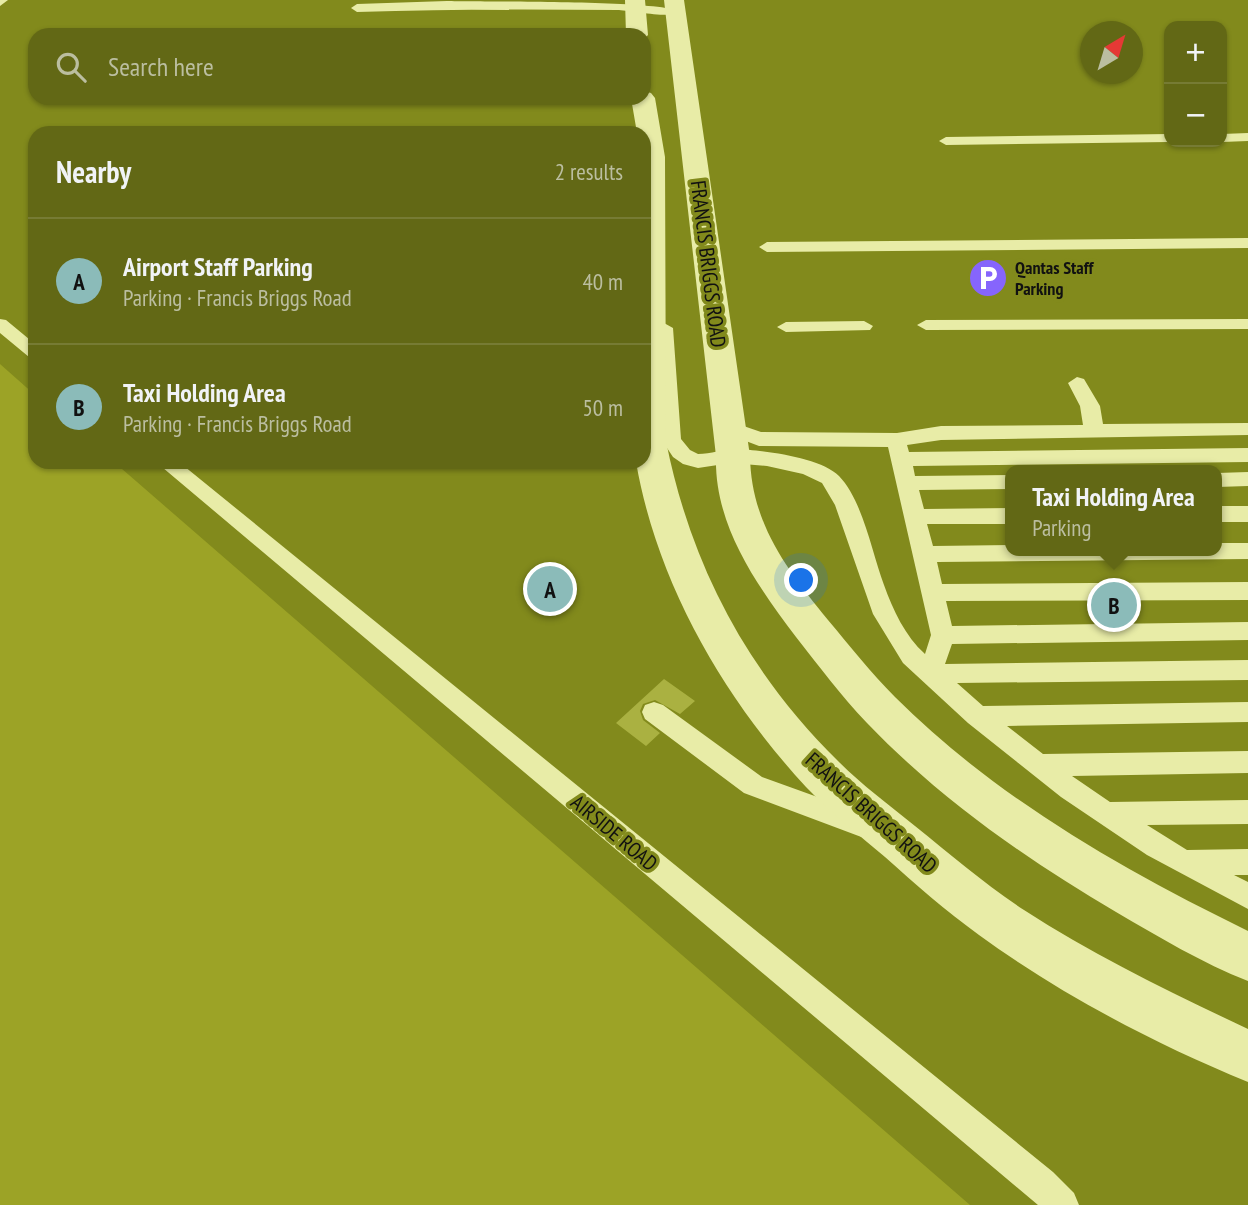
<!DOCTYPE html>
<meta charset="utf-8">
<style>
:root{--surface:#626815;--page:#686e1e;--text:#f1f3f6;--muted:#bbbea0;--line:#767b34;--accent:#8bbbb9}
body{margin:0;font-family:"PT Sans Narrow",sans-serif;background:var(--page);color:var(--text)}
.controls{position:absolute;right:21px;top:21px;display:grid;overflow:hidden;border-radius:14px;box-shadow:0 2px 5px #0004}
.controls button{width:63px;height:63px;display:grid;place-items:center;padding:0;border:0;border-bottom:2px solid var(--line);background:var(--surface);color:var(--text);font:35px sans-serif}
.compass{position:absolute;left:1080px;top:21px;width:63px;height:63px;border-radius:50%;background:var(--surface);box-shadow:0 2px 5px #0004;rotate:38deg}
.you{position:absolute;left:802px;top:581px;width:24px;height:24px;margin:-18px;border:5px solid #fff;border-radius:50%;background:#1a73e8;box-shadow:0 0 0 10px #1a73e833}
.badge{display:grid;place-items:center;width:46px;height:46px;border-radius:50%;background:var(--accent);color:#111;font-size:23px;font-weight:700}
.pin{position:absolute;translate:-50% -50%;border:4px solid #fff;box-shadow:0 2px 7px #0006}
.popup{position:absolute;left:1005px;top:465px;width:217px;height:91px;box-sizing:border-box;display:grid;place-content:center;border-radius:14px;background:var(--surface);filter:drop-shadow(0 2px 5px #0005);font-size:23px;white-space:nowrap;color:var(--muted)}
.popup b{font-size:26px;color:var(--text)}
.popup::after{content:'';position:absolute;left:50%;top:100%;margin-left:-14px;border:14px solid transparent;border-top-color:var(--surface)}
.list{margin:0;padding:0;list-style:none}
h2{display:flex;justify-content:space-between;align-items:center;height:91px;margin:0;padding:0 28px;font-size:30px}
h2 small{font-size:23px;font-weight:400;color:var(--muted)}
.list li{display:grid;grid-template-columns:46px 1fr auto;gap:21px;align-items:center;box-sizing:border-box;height:126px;padding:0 28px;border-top:2px solid var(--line)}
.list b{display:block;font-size:26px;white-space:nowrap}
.list p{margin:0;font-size:23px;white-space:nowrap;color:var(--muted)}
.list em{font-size:23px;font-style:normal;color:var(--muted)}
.icon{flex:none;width:38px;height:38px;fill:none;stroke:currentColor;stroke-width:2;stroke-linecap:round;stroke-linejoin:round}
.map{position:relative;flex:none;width:1248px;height:1205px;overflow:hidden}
.search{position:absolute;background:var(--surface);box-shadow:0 2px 5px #0004;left:28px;top:28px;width:623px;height:77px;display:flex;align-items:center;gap:18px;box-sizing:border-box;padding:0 24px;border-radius:21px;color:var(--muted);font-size:26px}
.panel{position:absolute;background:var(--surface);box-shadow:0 2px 5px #0004;left:28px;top:126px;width:623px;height:343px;border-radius:21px}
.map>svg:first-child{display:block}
</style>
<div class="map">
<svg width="1248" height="1205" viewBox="0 0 1248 1205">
<rect width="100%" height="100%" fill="#828a1c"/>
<path fill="#9ca326" d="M0,364L35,395V462H114L970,1205H0Z"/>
<path fill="#aab141" d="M664,679L695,701L680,714L655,700L643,704L640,711L643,720L660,733L646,746L616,723Z"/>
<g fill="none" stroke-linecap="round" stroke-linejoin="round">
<path fill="#e8eca7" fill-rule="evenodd" d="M0,0H8L0,6Z
M447,1C483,2 662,0 681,12C672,19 633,11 619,10C531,9 444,9 357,12L351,8L357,4Z
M1248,133V141L1222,142H1220L1222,134Z
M1169,134L1171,142H1169L946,145L939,141L946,137Z
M1248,238V248L767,252L759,247L767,242Z
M0,319L6,320L35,344V359L29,357L0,333Z
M1248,319V329L926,330L917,325L926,320Z
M864,321L873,326L870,330L786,332L777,327L786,322Z
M664,323L673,328L681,439L690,450L698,454C711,454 723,449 736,449C761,450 821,457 839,476C863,501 872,553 884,585C893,610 905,636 925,654L931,635L888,447L759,446L722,432L719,427L722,422L729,421L761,432L897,433L941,426L1083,425L1080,406L1068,383L1077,377L1084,379L1100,406L1103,424L1248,423V435L941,440L907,445L909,452L1248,448V462L913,466L915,476L1011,475V489L919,490L924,509L1011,508V524H927L933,546L1011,545V551H1217V543H1248V559L937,562L942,584L1248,582V600L946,601L952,626L1248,622V640L952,644L945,664L1248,660V680L957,683L983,706L1248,702V722L1007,726L1043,754L1248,751V773L1072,776L1110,802L1248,800V824L1147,825L1187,850L1248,849V875H1234L1248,882V909L1147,855L1061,797L968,723L903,663L873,614L835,505L822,483L803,474L767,466L731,463L698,468L683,464L673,457L661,439L655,328Z
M156,462H179L1053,1172L1074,1193L1079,1205H1038Z
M1248,472V486L1217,487V473Z
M1217,506H1248V522H1217Z
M654,702L663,705L762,777L873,817L877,826L873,835L864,838L744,793L645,719L642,712L645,705Z"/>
<path fill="#e8eca7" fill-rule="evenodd" d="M625,0H645L648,35L644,39V35H626Z
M664,0H684L750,456C751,523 787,570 828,620C850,646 871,673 895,697C995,797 1121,869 1248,931V981C1202,963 1159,937 1116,912C1026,859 940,799 867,723C841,696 819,666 796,637C756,584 714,525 716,456Z
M644,91L651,93L655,98L665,157L666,441C691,566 747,671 838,761C862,785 889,805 915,826C951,855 986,885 1024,910C1095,956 1172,993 1248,1029V1082C1155,1044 1060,994 979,935C946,911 915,884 885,857C858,834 830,812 806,787C723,697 657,583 636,462H644V133H637L631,98H644Z"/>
</g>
<defs>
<symbol id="parking-disc" viewBox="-11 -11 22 22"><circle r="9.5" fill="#8665fc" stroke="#828a1c"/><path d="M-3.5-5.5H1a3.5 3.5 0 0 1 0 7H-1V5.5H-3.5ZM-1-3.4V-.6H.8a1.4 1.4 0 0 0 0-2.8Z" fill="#fff"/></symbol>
</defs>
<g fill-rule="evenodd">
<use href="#parking-disc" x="966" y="256" width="44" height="44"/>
</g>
<g text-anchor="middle" stroke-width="7" stroke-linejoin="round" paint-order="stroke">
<g font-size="18" font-weight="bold" fill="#111" stroke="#828a1c" text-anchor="start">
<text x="1015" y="274">Qantas Staff<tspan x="1015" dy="21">Parking</tspan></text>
</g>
<g font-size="21" fill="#111" stroke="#828a1c">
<text transform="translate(708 264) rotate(83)" y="7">FRANCIS BRIGGS ROAD</text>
<text transform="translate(871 813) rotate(42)" y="7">FRANCIS BRIGGS ROAD</text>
<text transform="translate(614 833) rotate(40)" y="7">AIRSIDE ROAD</text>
</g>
</g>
</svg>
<div class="controls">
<button>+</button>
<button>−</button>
</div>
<svg class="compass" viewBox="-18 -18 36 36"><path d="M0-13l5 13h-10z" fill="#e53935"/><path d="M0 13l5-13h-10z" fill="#bbbea0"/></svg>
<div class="you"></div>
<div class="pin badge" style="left:550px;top:589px">A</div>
<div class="pin badge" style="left:1114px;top:605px">B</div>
<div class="popup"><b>Taxi Holding Area</b>Parking</div>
<div class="search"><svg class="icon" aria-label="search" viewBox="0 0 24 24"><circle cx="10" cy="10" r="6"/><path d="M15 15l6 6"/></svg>Search here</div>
<section class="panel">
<h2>Nearby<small>2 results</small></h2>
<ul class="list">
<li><span class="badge">A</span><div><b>Airport Staff Parking</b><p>Parking · Francis Briggs Road</p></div><em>40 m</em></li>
<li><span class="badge">B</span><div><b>Taxi Holding Area</b><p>Parking · Francis Briggs Road</p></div><em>50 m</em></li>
</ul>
</section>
</div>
